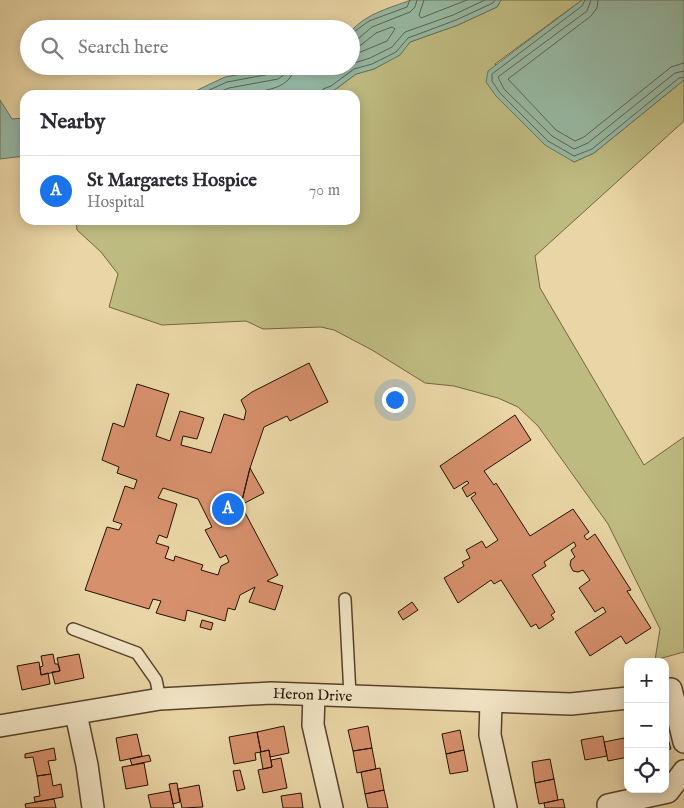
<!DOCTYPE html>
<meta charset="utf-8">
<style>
:root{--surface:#fff;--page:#f7f7f7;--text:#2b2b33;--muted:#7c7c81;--line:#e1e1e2;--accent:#1a73e8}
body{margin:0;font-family:"IM FELL English",serif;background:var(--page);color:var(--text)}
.controls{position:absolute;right:15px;bottom:15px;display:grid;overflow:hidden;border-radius:10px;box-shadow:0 2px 12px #0003}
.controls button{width:45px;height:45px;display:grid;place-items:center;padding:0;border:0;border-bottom:1px solid var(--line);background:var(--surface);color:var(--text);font:25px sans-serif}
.you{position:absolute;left:394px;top:399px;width:18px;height:18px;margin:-12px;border:4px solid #fff;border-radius:50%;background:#1a73e8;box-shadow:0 0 0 8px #1a73e833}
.badge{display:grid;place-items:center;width:32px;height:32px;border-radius:50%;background:var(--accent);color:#fff;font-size:16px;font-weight:700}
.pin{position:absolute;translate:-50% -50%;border:2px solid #fff;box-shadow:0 1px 5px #0006}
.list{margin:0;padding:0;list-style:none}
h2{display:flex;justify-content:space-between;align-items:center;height:65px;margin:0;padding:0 20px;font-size:21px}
h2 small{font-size:16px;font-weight:400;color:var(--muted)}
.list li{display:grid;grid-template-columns:32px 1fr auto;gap:15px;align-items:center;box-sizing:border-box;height:70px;padding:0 20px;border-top:1px solid var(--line)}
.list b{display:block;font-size:19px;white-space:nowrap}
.list p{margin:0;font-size:16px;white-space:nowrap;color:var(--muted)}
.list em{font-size:16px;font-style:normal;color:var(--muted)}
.icon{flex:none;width:28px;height:28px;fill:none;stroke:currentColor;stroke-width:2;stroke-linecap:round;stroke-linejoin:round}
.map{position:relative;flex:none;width:684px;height:808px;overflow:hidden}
.search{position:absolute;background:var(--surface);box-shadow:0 2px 12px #0003;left:20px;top:20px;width:340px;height:55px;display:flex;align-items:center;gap:12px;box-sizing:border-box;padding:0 18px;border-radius:28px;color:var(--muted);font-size:19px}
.panel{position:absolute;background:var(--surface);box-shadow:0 2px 12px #0003;left:20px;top:90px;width:340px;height:135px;border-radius:15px}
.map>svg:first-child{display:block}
</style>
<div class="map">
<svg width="684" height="808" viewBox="0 0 684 808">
<rect width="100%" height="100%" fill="#e9d5a5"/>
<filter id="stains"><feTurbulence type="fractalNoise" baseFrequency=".004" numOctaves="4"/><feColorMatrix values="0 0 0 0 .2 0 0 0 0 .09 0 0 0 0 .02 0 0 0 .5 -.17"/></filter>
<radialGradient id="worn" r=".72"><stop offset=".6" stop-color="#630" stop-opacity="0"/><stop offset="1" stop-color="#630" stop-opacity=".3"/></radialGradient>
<path fill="#bebb81" stroke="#726640" d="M501,0H582L495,64L574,162L594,153L684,80V121L535,256L540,288L644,465L684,437V652L655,660L660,629L608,524L538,426L518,407L498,398L454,386L425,383L372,350L334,330L321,327L263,329L246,321L162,325L109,307L118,274L101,252L77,230L76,220H355V95H316L333,91L356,74L374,69L399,55L410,42L458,25L497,7Z"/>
<path fill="#97b9a4" stroke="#6a7562" d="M411,0H501L497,7L458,25L410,42L400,55L374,69L356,74L333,91L316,95H187L225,77L285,66H351V31C367,13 390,8 411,0Z
M582,0H684V80L594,153L574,162L545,145L496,96L486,82L488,71Z
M0,100L12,119L25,118V156L0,159Z"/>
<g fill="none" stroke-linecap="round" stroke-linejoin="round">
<path stroke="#5e6452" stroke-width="1" d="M424,0L419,15L421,18L467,0
M585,0L582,6L492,74V81L500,93L548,141L574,156L592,149L679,78L684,77
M591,0L587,11L498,77L504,89L552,136L574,149L588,143L675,73L684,71
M598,0L597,8L591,16L508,79L556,130L575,141L584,137L671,67L684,63
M351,34L369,21L407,7L410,0
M351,40L359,38L372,27L410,12L415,7L417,0
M351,48L361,45L376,33L392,27L395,29L387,41L351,56
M351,64L370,58L392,47L405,32L453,15L485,0
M198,95L227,82L276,73L280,66
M212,95L229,88L278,79L285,74L286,66
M233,95C253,91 293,93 294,66
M321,95L323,89L331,86L354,69L372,64L396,52L408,38L456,20L493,3L495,0"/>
</g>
<path fill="#d6906c" stroke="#261000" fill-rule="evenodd" d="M309,363L328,402L290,421L287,416L264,427L250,468L241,505L278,575L267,581L283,586L275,610L249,602L255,587L240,595L235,610L228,608L225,621L187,610L185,621L156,613L161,601L153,599L149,609L85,590L107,527L119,530L122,524L113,521L125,486L134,489L137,480L117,473L119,467L102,460L113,423L124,427L137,384L169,394L156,436L170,441L180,411L204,418L197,439L183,436L181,445L211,453L224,414L244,420L246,411L241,400L252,392ZM163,488L198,499L212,527L205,530L220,558L226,555L229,562L221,566L218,575L201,570L203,565L175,556L174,561L165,558L169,547L156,543L159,535L167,538L177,504L158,498Z
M515,415L531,440L484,471L494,485L496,483L530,536L573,509L589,532L584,536L587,540L595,534L631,590L627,591L651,628L626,644L621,636L590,656L575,632L606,612L603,607L595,612L579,588L590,580L583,570L578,572L573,571L570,565L571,560L575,557L571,550L576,546L574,542L544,562L546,566L532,575L555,612L551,615L554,619L539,629L536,624L531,627L501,580L494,584L491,580L458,603L444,578L464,566L462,562L470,558L466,550L482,541L486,548L498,540L471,498L476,494L475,492L467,497L462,488L469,483L467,481L454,489L440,466Z
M250,468L264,493L241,505L245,488Z
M412,602L418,610L403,620L398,612Z
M202,620L213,623L211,630L200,627Z
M53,654L55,664H58L60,671L41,675L40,667L43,666L41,656Z
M79,654L84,678L55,684L52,672L60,671L57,658Z
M39,662L41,675L48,673L50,684L22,690L17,666Z
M284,726L289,753L270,757L269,750L261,752L257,732Z
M368,726L372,748L353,751L348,730Z
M665,729L671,749L665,750Z
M460,730L464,750L446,754L442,734Z
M257,732L261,752L255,753L256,760L234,764L229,737Z
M137,734L142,756L120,761L116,738Z
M603,736L607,756L585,760L581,740Z
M624,738L628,757L608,761L604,742Z
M54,748L56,760L48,761L51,774L37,776L33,757L25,758V754Z
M372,748L376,769L357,773L353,751Z
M269,750L272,767L263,769L260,752Z
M464,750L468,771L450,774L446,754Z
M149,755L151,761L132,765L130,759Z
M281,758L287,788L263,793L258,770L272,767L271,760Z
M550,759L554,779L535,783L532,762Z
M144,763L148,785L126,789L122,767Z
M380,768L384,790L365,794L361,772Z
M240,770L245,789L237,791L233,771Z
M51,774L53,786L61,784L63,797L35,802L34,797L40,796L37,776Z
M554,779L558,800L539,804L535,783Z
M177,783L180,802L173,804L169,784Z
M199,785L203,807L182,808L178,789Z
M384,790L388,808H368L365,794Z
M170,791L174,808H151L148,795Z
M301,793L303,808H283L281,796Z
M54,799L56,808H26L25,804Z
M563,799L565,808H545L544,803Z"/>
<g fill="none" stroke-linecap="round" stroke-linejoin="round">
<defs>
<path id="service" d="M345,599L350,695
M73,629L137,653L156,680L160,699"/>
<g id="minor">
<path d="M671,689L684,742"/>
<path d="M314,695L313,725L332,808"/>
<path d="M491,702L490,735L506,808"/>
<path d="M76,714L87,765L93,808"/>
<path id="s1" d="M0,726L160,699L271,693L571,704L628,698"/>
<path d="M608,805L668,792L684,771"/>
</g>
</defs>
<use href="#service" stroke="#574129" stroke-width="14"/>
<use href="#minor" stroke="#574129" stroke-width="24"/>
<use href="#service" stroke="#f1e4c4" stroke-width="11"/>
<use href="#minor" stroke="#f1e4c4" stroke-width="21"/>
</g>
<g text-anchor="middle" stroke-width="4" stroke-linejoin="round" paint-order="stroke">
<g font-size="15" fill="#261000" stroke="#f1e4c4">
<text dy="5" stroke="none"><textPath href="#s1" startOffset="315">Heron Drive</textPath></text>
</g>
</g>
<rect width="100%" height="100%" filter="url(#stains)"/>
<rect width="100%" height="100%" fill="url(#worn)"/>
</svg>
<div class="controls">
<button>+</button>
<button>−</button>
<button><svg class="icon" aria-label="locate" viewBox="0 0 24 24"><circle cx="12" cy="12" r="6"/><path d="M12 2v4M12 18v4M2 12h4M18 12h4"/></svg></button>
</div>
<div class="you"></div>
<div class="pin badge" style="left:228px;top:509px">A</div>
<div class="search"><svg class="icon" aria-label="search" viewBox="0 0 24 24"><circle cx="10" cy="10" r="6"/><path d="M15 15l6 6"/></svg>Search here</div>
<section class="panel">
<h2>Nearby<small></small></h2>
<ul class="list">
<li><span class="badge">A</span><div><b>St Margarets Hospice</b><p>Hospital</p></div><em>70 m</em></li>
</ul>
</section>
</div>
